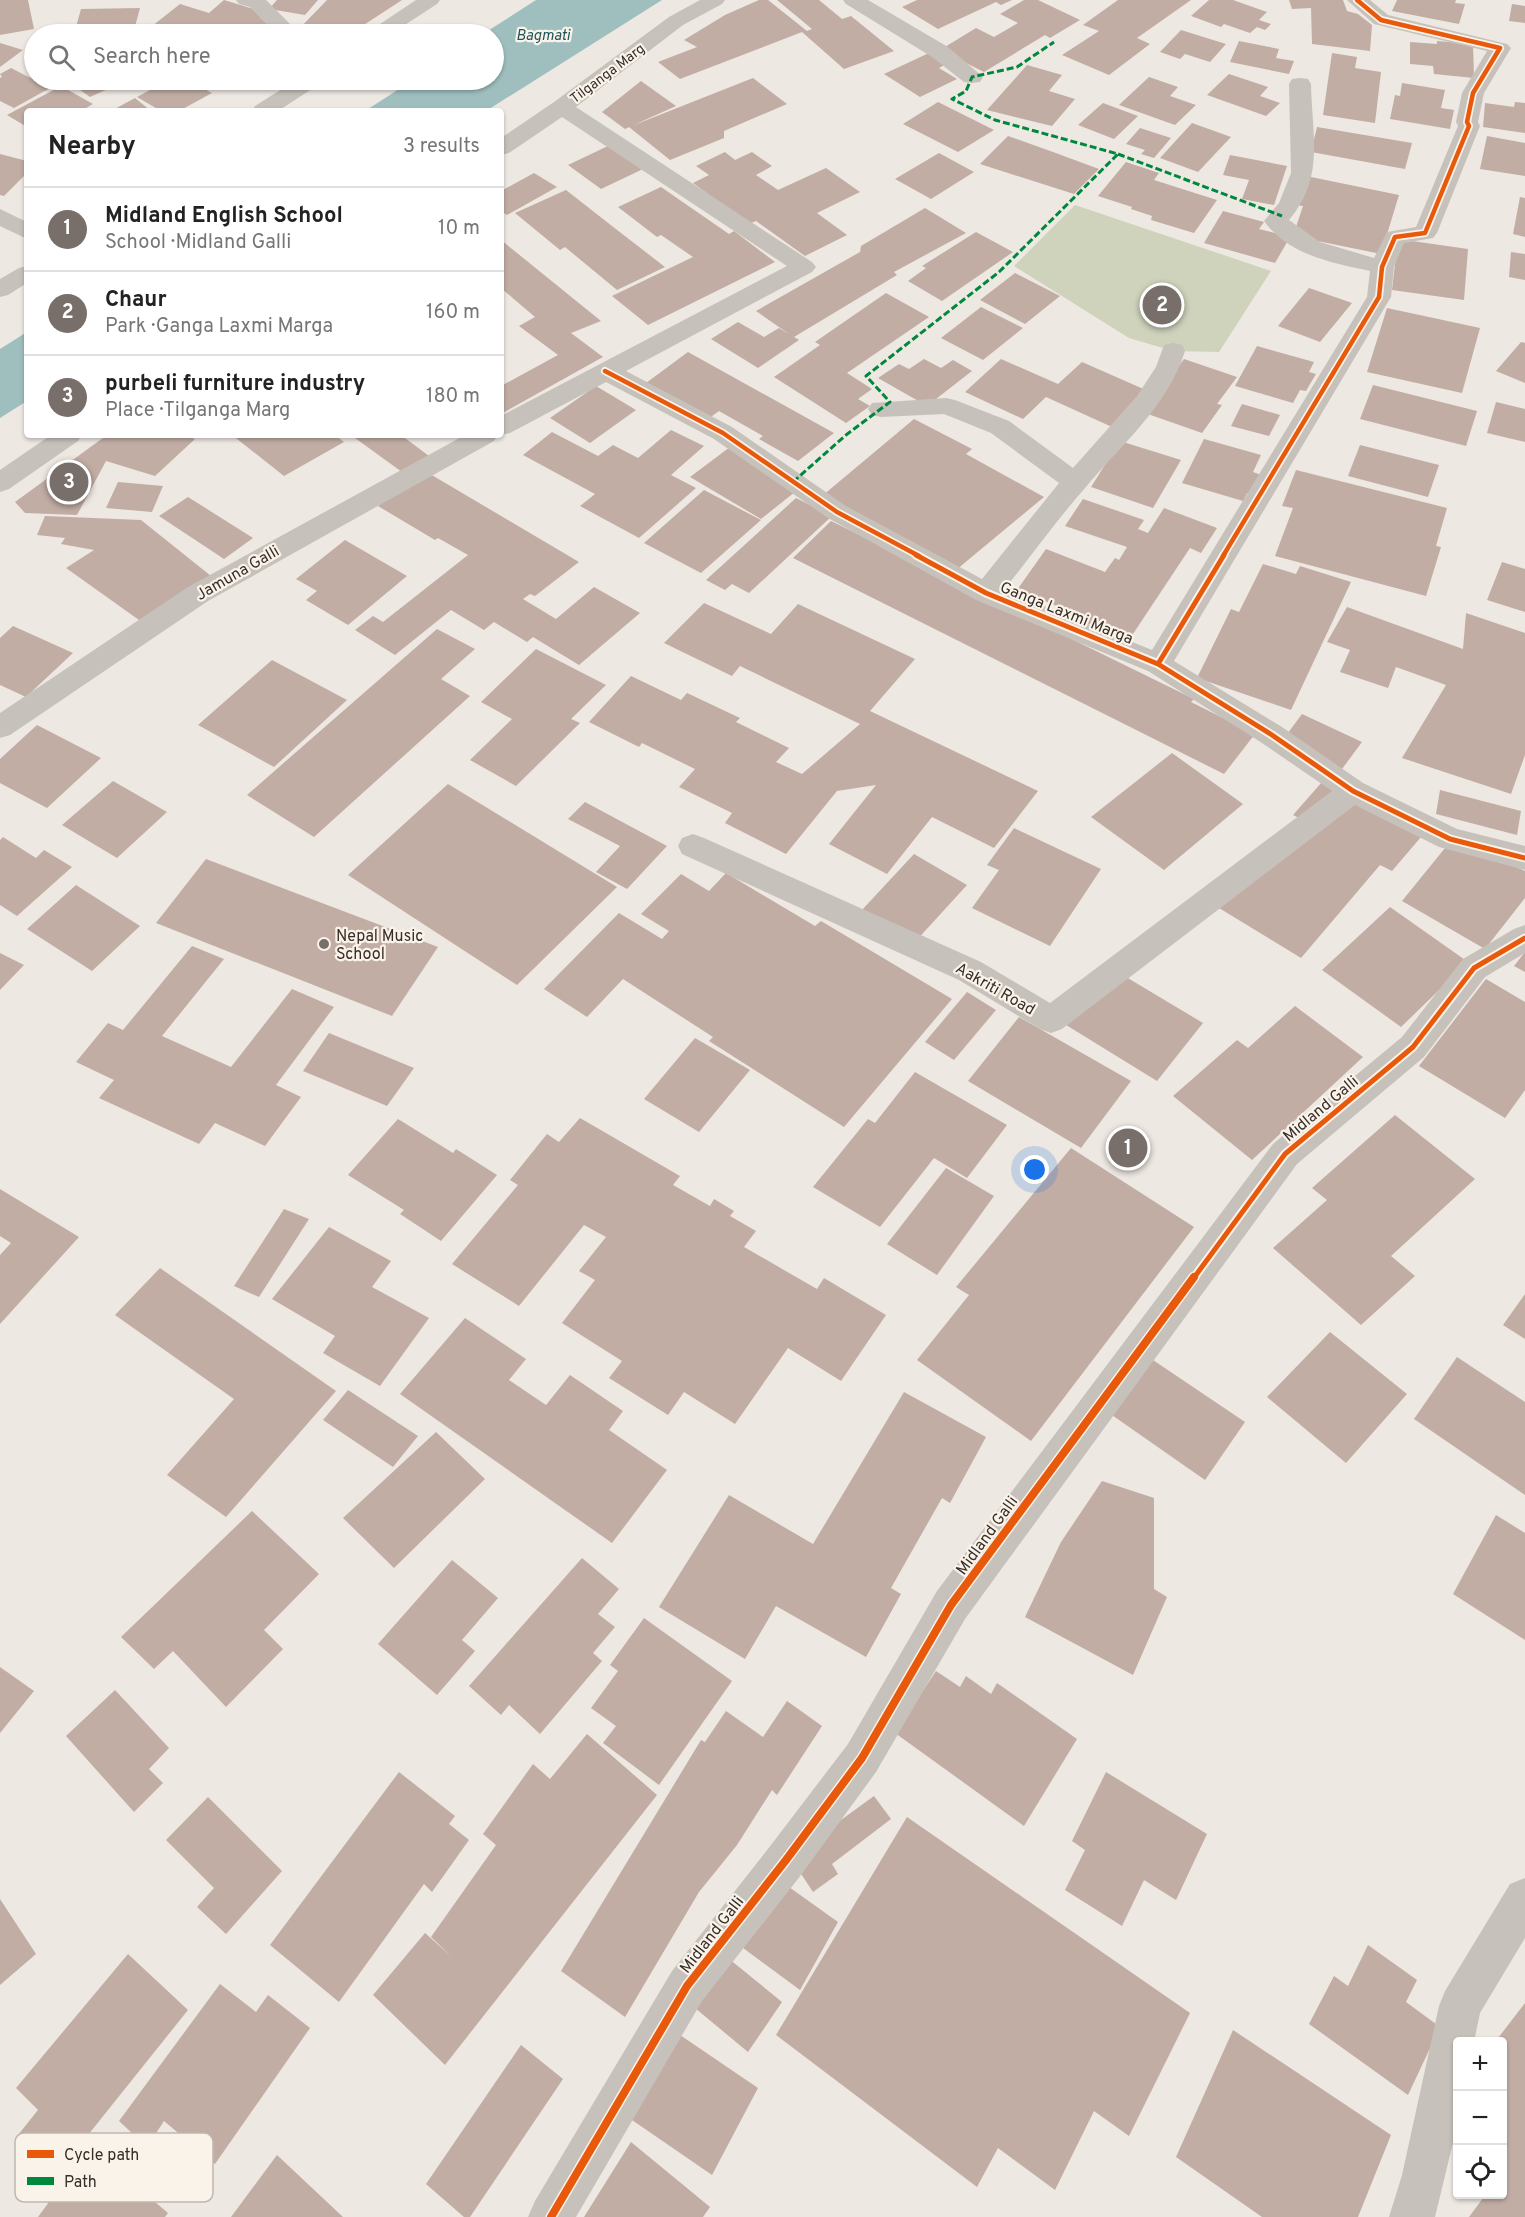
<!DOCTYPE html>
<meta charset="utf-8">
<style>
:root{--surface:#fff;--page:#f6f6f6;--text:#222;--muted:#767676;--line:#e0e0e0;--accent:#786f6a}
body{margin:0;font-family:Overpass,sans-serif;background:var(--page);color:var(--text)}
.controls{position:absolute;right:18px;bottom:18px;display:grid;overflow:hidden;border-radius:6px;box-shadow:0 2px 4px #0004}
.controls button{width:54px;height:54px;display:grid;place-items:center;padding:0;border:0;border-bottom:2px solid var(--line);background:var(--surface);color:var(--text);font:30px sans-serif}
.you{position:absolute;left:1035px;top:1170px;width:21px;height:21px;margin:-15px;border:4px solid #fff;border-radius:50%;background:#1a73e8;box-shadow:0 0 0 9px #1a73e833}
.badge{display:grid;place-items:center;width:39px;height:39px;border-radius:50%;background:var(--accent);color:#fff;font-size:20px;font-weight:700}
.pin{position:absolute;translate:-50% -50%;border:3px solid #fff;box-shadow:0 2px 6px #0006}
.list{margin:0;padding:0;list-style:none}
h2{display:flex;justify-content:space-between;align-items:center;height:78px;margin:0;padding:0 24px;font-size:26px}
h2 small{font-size:20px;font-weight:400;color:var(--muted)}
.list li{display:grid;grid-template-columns:39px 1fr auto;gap:18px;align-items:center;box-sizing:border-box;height:84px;padding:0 24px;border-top:2px solid var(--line)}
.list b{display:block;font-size:22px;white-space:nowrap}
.list p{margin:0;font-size:20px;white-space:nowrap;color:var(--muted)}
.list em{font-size:20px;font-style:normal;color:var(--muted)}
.icon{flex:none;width:33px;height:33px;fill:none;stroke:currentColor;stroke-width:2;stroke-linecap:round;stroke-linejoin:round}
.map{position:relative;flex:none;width:1525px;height:2217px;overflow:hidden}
.search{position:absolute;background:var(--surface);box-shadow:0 2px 4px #0004;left:24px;top:24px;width:480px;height:66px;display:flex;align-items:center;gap:15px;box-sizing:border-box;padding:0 21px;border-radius:33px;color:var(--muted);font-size:22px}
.panel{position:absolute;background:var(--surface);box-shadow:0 2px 4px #0004;left:24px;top:108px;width:480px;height:330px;border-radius:6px}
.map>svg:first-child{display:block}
</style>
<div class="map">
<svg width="1525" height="2217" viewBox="0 0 1525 2217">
<rect width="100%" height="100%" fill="#eee8e2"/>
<path fill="#cfd3bc" d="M1075,205L1271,271L1219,352L1173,351L1129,338L1014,266Z"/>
<path fill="#9fbfbf" d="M536,0H662L486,111H365L413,80H494V34H483Z
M27,332V401L0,418V349Z"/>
<path fill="#c1ada4" d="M0,0H28L34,29L0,35Z
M224,0L267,13L260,18L270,22L255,34H142L180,4L209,13Z
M277,0H318L305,15L269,9Z
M327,0H402L350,34H294Z
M759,0H768L807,31L812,29L777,0H819L842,19L851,16L894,51L844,69L802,32L680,79L658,62L697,47L684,40L725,15Z
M917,0H1012L1001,5L996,2L938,29L902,7Z
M1024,0H1038L1080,20L1050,38L1045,35L984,72L940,50L976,28L994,37L1018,23L1000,14Z
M1118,0H1191L1137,38L1150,44L1109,75L1062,55L1099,31L1083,25Z
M1209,0H1233L1267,12L1259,20L1271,24L1265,30L1257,27L1250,33L1224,24L1221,27L1191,16Z
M1289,0H1343L1347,11L1358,14L1372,25L1370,51L1312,44L1311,8L1292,9Z
M1397,0H1456L1455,3L1465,4L1459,24L1392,11Z
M1512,4L1525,6V23L1509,21Z
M140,8L133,34H74L81,9Z
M1181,30L1226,44L1210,62L1185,54L1180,59L1160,52Z
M1239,41L1279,49L1276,58L1294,61L1289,74L1230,62Z
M1437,41L1473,44L1474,78L1434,74L1433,66L1410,64V42L1437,44Z
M0,43L23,50L0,67Z
M929,53L946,64L939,68L957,79L920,97L884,74Z
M1332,53L1357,57L1355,68L1381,72L1375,123L1323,115Z
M1027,65L1062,75L1049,91L1075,99L1052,126L987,110Z
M11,68L50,88L14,108L0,101V78L2,77L0,74Z
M1229,74L1268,87L1260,96L1280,103L1266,116L1207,95Z
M1149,77L1178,87L1170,96L1196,105L1175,125L1119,105Z
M753,78L787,104L724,131V138L670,160L629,127Z
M66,80H128L90,97Z
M169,80H188L212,93L179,111H161L137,97Z
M641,81L676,106L625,129L602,112Z
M1402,83L1445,90L1441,108L1454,110L1450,129L1390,119L1395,95L1400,96Z
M61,86L93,104L81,111H27V127L7,115Z
M135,98L151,111H111Z
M938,102L994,130L958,152L903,124Z
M1515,102L1525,103V133L1483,127L1485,103L1514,107Z
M1103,103L1138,116L1114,139L1078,125Z
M1192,123L1231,137L1198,172L1160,158Z
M1317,127L1412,143L1405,169L1311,152Z
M1140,128L1171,138L1154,158L1141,154L1145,150L1126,144Z
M1008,136L1053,152L1099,169L1074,194L980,164Z
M1487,136L1525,143V176L1480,169Z
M610,145L643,169L601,189L568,165Z
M725,152L735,160L752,152L772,166L756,175L778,190L826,168L860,192L817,213L847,235L805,256L756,221L749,224L693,183L709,175L696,166Z
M939,153L974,172L931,199L895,179Z
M0,154L27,161V173L4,196L0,195Z
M1230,155L1287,166L1274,205L1242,199L1249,180L1223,175Z
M1126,162L1159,173L1154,180L1217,200L1194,233L1151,220L1152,216L1131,209L1132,207L1098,196Z
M534,173L557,187L507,215L501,211V191Z
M1306,176L1399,195L1381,254L1293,236L1303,206L1296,205Z
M661,187L729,234L734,231L775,262L648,325L612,296L693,257L661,235L657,237L618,207Z
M566,190L612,226L665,267L617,290L565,247L560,250L515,213Z
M1520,197L1525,198V237L1513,234Z
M925,208L966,233L894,272L897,275L794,337L799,340L758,368L711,339L738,322L764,337L779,328L789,334L756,311L860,252L861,246Z
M1223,211L1264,222L1259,229L1290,237L1275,263L1204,243Z
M976,232L1013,252L942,301L908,281L926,268L922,266Z
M1398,239L1468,249L1464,300L1392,290Z
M501,240L601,321L571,333L603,357L501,414V386L558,355L519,326L535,317L501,288Z
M1511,252L1525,254V280L1509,277Z
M1015,273L1060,296L1025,324L980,300Z
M1309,288L1352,303L1320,342L1278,326Z
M886,293L929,317L847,373L872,389L858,399L870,406L846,423L774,377L820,345L815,342Z
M981,307L1023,328L983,360L941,338Z
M1387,308L1480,328L1462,393L1367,372Z
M1521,342L1525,343V383L1496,371Z
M1257,346L1314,362L1309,372L1316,374L1306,391L1300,390L1293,403L1235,386Z
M688,352L834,433L798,461L759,439L763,436L719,411L704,422L642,386Z
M924,359L941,368L953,360L972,371L927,406L878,378L899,364L909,369Z
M1001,359L1058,384L1082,362L1148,391L1112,427L1046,397L1023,419L965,392Z
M1184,359L1237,377L1217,404L1222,405L1202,433L1145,413Z
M1373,385L1477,411L1466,446L1360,419Z
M596,386L636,410L590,443L550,418Z
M1496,402L1525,409V442L1487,433Z
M1242,404L1280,415L1269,436L1231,426Z
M914,419L972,449L966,454L1044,497L956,570L822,496Z
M671,430L704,446L671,475L696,488L639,538L580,506L595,494L523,455L552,432L598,456L613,445L638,458Z
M107,435H185L195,439L155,476L106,461L77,515L25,513L15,502Z
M232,435H335L344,442L284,476Z
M360,435H401L429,456L402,472L355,438Z
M1204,439L1261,455L1253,472L1261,475L1252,495L1247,493L1243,501L1182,483Z
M1120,441L1181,460L1153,508L1091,487Z
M1360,445L1439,465L1428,497L1348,476Z
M730,447L800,488L761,519L690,477Z
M1296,470L1447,508L1436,546L1441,547L1426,596L1275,556L1293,508L1282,506Z
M425,471L579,562L535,596L530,594L523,599L556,619L594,587L640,613L579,665L533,637L527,642L494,622L484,630L451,610L395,655L355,630L373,616L383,622L468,555L438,538L435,540L378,506Z
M118,482L163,486L152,512L106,508Z
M704,490L761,520L701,573L644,543Z
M188,497L253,538L224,559L159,516Z
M796,498L832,516L749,593L732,584L725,590L706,580Z
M1083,499L1144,520L1138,529L1148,533L1164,508L1217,528L1201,553L1190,548L1129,640L1074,618L1077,614L1017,590L1046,549L1105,572L1115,558L1119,560L1127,547L1065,526Z
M45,516L141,520L211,576L139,620L66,568L94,550L61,544L65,538L37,535Z
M831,521L1194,699L1191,702L1255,734L1224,774L793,558Z
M345,540L407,576L348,625L306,600L317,591L296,579Z
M1502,562L1525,569V612L1487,600Z
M1263,564L1296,574L1300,566L1351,582L1291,710L1197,678L1231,609L1239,612Z
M704,603L771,634L798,604L915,659L870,711L1038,791L994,848L932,817L887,874L829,844L876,785L837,791L786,854L725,823L732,813L679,787L695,769L642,743L639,747L589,722L631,676L681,700L687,693L740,718L736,722L789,748L776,762L802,774L860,724L740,666L732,676L664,643Z
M1347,607L1463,649L1466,613L1525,633V755L1511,794L1402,758L1446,685L1396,667L1388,688L1340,672L1350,650L1327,642Z
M13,626L73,653L26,697L0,685V638Z
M437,629L475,649L441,679L470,696L314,837L247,795Z
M536,649L606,685L571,719L580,723L516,786L470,760L512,719L481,702Z
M272,660L347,700L274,767L198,725Z
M1302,714L1362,742L1342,769L1282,741Z
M37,725L101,758L47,808L0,783V759Z
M1172,753L1243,804L1164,870L1091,817Z
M113,781L167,812L117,858L62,825Z
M1322,782L1421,837L1392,871L1380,865L1301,958L1219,908L1299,818L1293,815Z
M448,784L617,887L517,985L348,875Z
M1440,790L1521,811L1517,835L1436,814Z
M585,802L667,846L627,889L596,872L620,846L568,819Z
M1014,828L1101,869L1050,946L972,908L999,870L987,865Z
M3,837L36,858L44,850L72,867L17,916L0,905V840Z
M1445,848L1480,851L1525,871V898L1485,949L1402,901Z
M914,854L967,885L914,943L861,911Z
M206,859L438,947L392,1016L156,923Z
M726,873L815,926L821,921L952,999L844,1127L709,1041L713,1037L623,979L587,1017L544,989L619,913L662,939L669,931L641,914L681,874L709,891Z
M76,885L140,926L92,971L27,929Z
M1390,907L1468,962L1401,1027L1322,970Z
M192,946L224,959L162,1036L231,1067L292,989L334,1007L276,1085L301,1097L265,1146L215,1123L199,1144L99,1098L114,1080L76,1062L108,1023L123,1030Z
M1525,952V972L1514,966Z
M0,953L24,965L0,990Z
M1106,965L1203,1023L1157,1081L1058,1020Z
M1486,979L1525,1002V1090L1505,1118L1419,1066Z
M967,992L996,1010L954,1060L925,1042Z
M1295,1006L1363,1057L1252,1160L1173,1096L1237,1040L1248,1048Z
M1019,1017L1131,1081L1081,1148L968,1081Z
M329,1033L414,1068L387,1106L303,1071Z
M695,1038L750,1070L699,1132L644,1099Z
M915,1072L1007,1125L967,1178L934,1158L880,1227L813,1187L868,1119L875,1123Z
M1395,1115L1475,1179L1391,1256L1415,1276L1361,1325L1273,1248L1327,1200L1312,1188Z
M580,1118L680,1176L673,1185L710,1206L714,1199L734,1211L730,1216L756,1231L744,1247L817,1289L824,1278L886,1315L841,1381L788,1348L735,1424L684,1392L668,1415L609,1378L622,1361L562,1323L595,1280L579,1271L606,1237L584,1225L519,1306L452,1264L518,1185L510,1180L547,1134L559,1142Z
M398,1119L453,1153L456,1149L497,1175L441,1241L400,1214L404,1210L348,1175Z
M1071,1148L1194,1227L1031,1441L917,1360L969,1295L956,1287Z
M946,1168L994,1196L937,1275L887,1244Z
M0,1189L79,1237L0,1324V1255L11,1243L0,1236Z
M284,1209L309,1219L259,1297L234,1286Z
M329,1227L391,1261L372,1287L429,1318L380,1386L323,1353L335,1336L272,1299Z
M160,1268L336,1391L226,1517L167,1475L234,1399L115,1315Z
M1525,1294V1339L1503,1325Z
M465,1318L526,1359L509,1380L546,1405L570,1375L623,1411L609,1430L667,1470L612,1543L400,1394Z
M1330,1332L1407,1394L1346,1463L1267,1397Z
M1457,1357L1525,1402V1495L1414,1419Z
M1150,1358L1245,1422L1205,1480L1109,1413Z
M348,1390L418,1436L393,1467L323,1420Z
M904,1392L986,1437L950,1503L942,1498L891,1588L901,1594L866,1657L776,1606L745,1659L659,1607L729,1495L813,1544Z
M436,1432L485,1479L394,1568L343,1518Z
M1102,1481L1154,1498V1589L1167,1597L1133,1675L1025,1617L1061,1542Z
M252,1511L319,1574L264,1630L283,1649L226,1707L173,1651L154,1669L121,1637Z
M1496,1515L1525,1533V1640L1453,1594Z
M582,1558L619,1589L598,1614L615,1627L593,1653L602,1661L540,1734L509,1705L501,1715L469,1686Z
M452,1560L498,1598L462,1640L475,1651L437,1695L378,1644Z
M644,1618L732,1681L659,1785L603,1743L616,1726L591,1708L618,1671L610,1665Z
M0,1667L34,1691L0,1733Z
M936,1671L960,1687L966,1676L991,1694L997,1683L1077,1739L1024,1826L895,1733Z
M115,1690L169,1748L149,1769L163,1783L134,1812L66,1736Z
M787,1701L822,1726L777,1795L772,1790L737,1845L699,1892L625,2017L561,1971L701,1740L705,1742L726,1711L763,1737Z
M587,1734L657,1795L445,2065L373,1995L425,1933L452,1957L431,1937L496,1845L483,1834L533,1764L550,1779Z
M399,1772L455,1816L449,1824L469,1840L432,1892L424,1884L339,2002L270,1945Z
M1106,1772L1207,1834L1176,1900L1144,1880L1122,1926L1065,1890L1085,1850L1072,1841Z
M874,1796L891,1819L832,1864L838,1874L813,1892L790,1857Z
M208,1797L282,1871L226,1934L197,1907L214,1888L166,1840Z
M907,1817L1190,2013L1129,2136L1094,2111L1055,2190L998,2148L977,2187L776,2035Z
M775,1877L838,1922L800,1990L735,1942Z
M0,1899L36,1954L0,1985Z
M1368,1945L1417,1980L1406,2002L1440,2027L1408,2095L1309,2024L1334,1976L1348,1986Z
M128,1954L188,2010L56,2175L18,2135L38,2110L16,2088Z
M723,1954L782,2002L748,2052L689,2003Z
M220,1984L256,2012L268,1995L310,2028L215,2164L164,2121L147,2147L119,2121Z
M1525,2003V2217H1469L1486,2194H1503V2174L1507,2167L1503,2162V2042H1495Z
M1233,2030L1391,2135L1358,2217H1262L1176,2157Z
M680,2035L758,2088L712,2175L632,2120Z
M521,2045L563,2079L470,2217H464L426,2184Z
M631,2142L710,2207L703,2217H584Z
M277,2155L343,2217H231Z
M109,2163L168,2213L165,2217H38L73,2169L92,2185Z"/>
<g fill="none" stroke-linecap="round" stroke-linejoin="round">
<path fill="#c7c1bb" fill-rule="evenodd" d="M236,0H266L292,26L297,34H276L250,7L239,4Z
M416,0H440L437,4L391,34H368L371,30Z
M700,0H725L722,4L683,25L576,107L812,262L816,267L812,272L626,371L732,427L846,506L982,579L1059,483L991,433L944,414L881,417L872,415L868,409L872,403L946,398L955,400L1009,421L1073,468L1137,396L1156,367L1164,345L1173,343L1182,345L1185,351C1168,406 1121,445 1085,488C1056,521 1031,556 1004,590L1152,650L1367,297L1370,271C1333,263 1288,255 1264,221L1279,203L1291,173L1289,84L1292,79L1300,78L1308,79L1311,84C1312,136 1325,177 1289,220L1320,242L1374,258L1387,232L1416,227L1458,126L1456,122L1462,93L1487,51L1374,24L1347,0H1370L1388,15L1507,44L1511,48L1484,93L1478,122L1480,126L1437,233L1433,238L1404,243L1394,267L1391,297L1174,661L1282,727L1363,783L1457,829L1525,846V870L1439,847L1355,805L1062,1029L1051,1033L1040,1029L959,980L682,854L678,846L682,838L693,834L704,838L981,962L1050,1003L1332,791L1262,743L1148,671L976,600L828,518L714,439L606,382L510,433L501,435H500L501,416L787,266L562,117L509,153L501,155V138L554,102L669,17Z
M843,0H868L948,47L983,77L980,82L972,83L964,82L932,57L846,4Z
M296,80H321L318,85L278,111H252L255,106Z
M0,209L27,222V239L0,226Z
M27,266V283L8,295L0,297V279L19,268Z
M51,435H82L78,441L9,489L0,492V470Z
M465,435H498L494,441L208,601L10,735L0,738V713L188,587Z
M1525,925V953L1485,977L1424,1057L1297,1164L965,1619L876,1772L801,1875L702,2001L576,2217H528L535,2201L672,1971L771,1845L848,1744L937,1591L1273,1144L1402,1037L1463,959L1514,929Z
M1525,1878V1938L1480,2013L1474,2042H1458V2122L1435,2217H1389L1402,2175L1439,2006L1445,1991L1510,1884Z"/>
<path stroke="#00873e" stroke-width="3" stroke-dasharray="7 3" stroke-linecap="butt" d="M1118,154L1282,216
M793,482L846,435L890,402L866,376L999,272L1118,154L995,120L952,99L966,91L972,77L1017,67L1054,42"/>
<defs>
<path id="cycleway-far2" d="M605,371L723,433L837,512L919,556
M1223,556L1379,297L1382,267L1395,237L1425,233L1469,126L1467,122L1473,93L1500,48L1381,20L1357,0"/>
<path id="cycleway-far1" d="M916,555L986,593L1158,664L1272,735L1353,791L1450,839L1525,858
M1158,664L1224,555
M1193,1279L1285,1154L1413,1047L1474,968L1525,938"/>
<path id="cycleway" d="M551,2217L687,1986L786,1860L862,1758L951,1605L1194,1277"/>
</defs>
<use href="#cycleway-far2" stroke="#faf3ea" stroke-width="8"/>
<use href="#cycleway-far1" stroke="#faf3ea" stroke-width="9"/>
<use href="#cycleway" stroke="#faf3ea" stroke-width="11"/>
<use href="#cycleway-far2" stroke="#e8590c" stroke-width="4.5"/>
<use href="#cycleway-far1" stroke="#e8590c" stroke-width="5"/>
<use href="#cycleway" stroke="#e8590c" stroke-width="8"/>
</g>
<circle fill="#786f6a" stroke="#faf3ea" stroke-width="2" cx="324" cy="944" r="6"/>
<g text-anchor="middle" stroke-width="4.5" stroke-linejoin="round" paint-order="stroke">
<g font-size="14" fill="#382e29" stroke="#faf3ea">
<text transform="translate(607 73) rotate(-37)" y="5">Tilganga Marg</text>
</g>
<g font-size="15" font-style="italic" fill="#1e555a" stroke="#faf3ea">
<text x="543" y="40">Bagmati</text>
</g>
<g font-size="16" fill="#382e29" stroke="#faf3ea">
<text transform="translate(237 572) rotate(-30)" y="6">Jamuna Galli</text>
<text transform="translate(1067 612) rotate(22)" y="6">Ganga Laxmi Marga</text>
<text transform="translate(996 988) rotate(30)" y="6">Aakriti Road</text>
<text transform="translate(1320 1108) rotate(-40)" y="6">Midland Galli</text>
<text transform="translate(986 1535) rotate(-54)" y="6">Midland Galli</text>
<text transform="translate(711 1934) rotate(-52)" y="6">Midland Galli</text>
</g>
<g font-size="16" fill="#382e29" stroke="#faf3ea" text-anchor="start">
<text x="336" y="941">Nepal Music<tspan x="336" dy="18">School</tspan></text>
</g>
</g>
<rect x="15" y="2133" width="198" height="69" rx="9" fill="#faf3ea" stroke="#c0b8b0" stroke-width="1.5"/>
<rect x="27" y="2150" width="27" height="8" fill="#e8590c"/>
<rect x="27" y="2177" width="27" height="8" fill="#00873e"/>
<g font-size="16" fill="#382e29">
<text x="64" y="2160">Cycle path</text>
<text x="64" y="2187">Path</text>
</g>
</svg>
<div class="controls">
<button>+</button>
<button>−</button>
<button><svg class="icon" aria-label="locate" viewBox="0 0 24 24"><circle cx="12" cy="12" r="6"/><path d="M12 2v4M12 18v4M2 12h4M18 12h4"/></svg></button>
</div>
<div class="you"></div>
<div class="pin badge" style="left:1128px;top:1148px">1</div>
<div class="pin badge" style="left:1162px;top:305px">2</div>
<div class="pin badge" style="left:69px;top:482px">3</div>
<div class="search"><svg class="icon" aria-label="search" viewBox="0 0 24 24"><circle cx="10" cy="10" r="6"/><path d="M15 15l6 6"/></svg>Search here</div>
<section class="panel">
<h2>Nearby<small>3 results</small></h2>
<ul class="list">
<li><span class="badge">1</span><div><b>Midland English School</b><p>School · Midland Galli</p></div><em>10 m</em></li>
<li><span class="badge">2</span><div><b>Chaur</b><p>Park · Ganga Laxmi Marga</p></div><em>160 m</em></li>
<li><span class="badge">3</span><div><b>purbeli furniture industry</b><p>Place · Tilganga Marg</p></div><em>180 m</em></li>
</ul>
</section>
</div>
